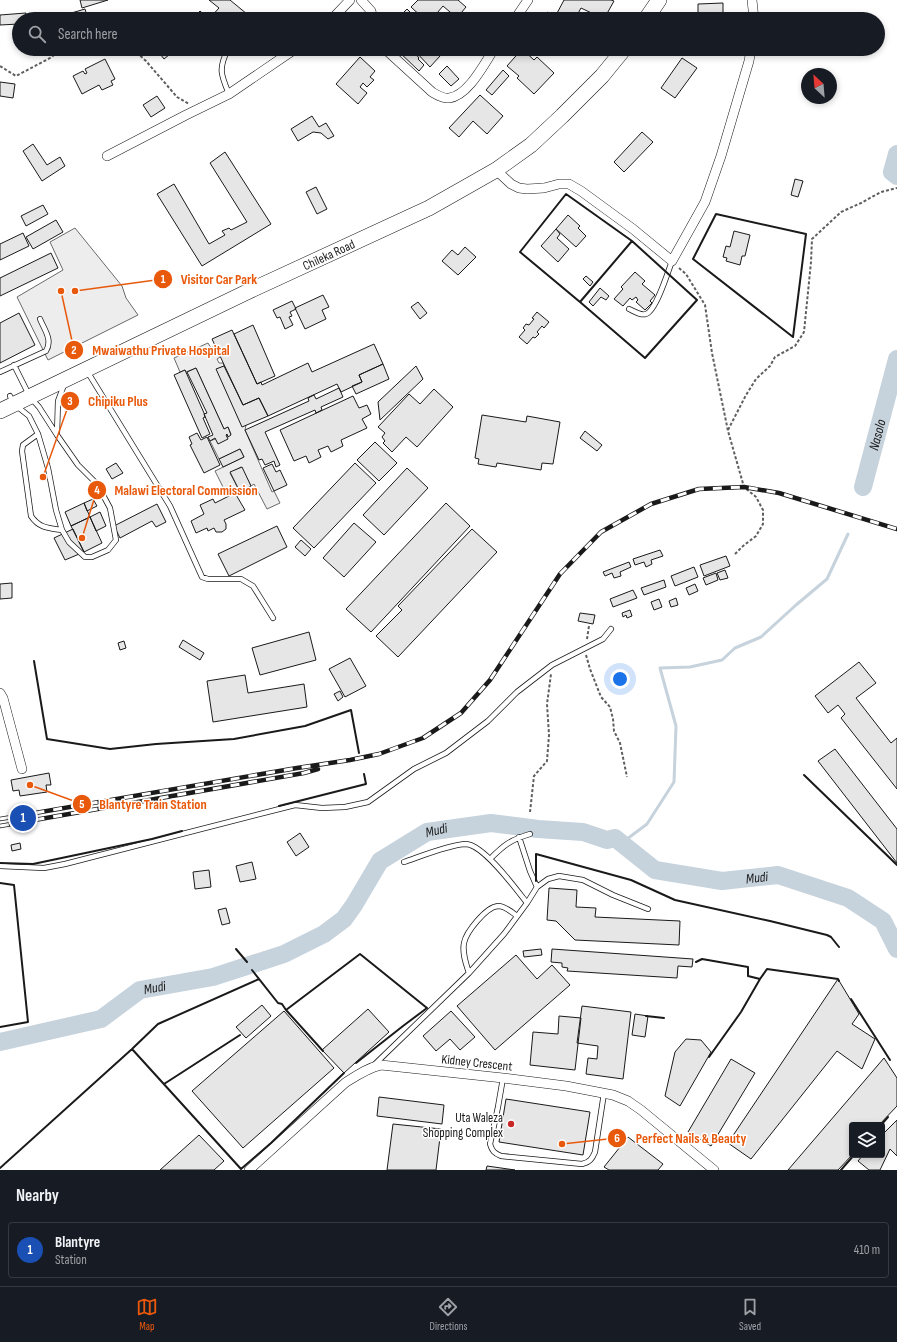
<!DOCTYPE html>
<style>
:root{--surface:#171b24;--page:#242831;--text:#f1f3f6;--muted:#9ea1a6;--line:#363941;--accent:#ea580c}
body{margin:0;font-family:"Sofia Sans Condensed",sans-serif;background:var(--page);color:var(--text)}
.controls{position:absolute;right:12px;bottom:12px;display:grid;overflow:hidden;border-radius:4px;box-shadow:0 2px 6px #0003}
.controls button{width:36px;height:36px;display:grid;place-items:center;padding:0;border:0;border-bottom:1px solid var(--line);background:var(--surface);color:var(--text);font:20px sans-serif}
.compass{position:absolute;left:801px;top:68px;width:36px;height:36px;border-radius:50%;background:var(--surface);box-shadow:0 2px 6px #0003;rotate:334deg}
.you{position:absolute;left:620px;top:679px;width:14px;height:14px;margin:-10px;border:3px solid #fff;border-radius:50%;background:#1a73e8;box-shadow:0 0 0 6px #1a73e833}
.badge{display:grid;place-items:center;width:26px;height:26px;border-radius:50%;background:var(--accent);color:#fff;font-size:13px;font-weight:700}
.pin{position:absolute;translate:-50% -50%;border:2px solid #fff;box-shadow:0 1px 4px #0006}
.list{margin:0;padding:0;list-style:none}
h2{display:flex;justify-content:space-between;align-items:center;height:52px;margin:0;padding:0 16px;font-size:17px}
h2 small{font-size:13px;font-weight:400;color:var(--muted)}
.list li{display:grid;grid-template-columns:26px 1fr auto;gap:12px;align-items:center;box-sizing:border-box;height:56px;margin:0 8px 8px;padding:0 8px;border:1px solid var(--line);border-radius:4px}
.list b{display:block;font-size:15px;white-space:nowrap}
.list p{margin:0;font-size:13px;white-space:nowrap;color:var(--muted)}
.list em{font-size:13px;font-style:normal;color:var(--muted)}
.icon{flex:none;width:22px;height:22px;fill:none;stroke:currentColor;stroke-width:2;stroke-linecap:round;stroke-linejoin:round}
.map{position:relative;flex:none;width:897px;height:1170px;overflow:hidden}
.search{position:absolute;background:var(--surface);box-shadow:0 2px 6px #0003;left:12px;right:12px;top:12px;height:44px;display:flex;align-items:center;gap:10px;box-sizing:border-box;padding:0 14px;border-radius:22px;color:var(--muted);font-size:15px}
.sheet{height:116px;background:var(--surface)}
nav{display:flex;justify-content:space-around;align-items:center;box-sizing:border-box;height:56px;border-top:1px solid var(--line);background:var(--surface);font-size:11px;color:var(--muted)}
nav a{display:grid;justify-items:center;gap:2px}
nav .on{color:var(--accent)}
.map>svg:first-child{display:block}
</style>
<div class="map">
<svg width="897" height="1170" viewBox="0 0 897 1170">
<rect width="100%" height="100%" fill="#fff"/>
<path fill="#ededed" stroke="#6a6a6a" d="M75,228L122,286L126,298L138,315L48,360L17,297L63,270L50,242Z
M208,343L211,348L214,346L220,357L217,359L219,363H223L224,366L217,369L246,425L245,430L272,492L274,491L280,503L267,509L254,484L251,486L241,467L230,473L240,492L224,489L215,471L244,457L240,449L219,459L210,441L226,435L231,434L228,427L224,429L196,368L186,372L185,370L180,372L174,358Z"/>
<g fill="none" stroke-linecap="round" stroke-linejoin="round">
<path stroke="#c6d2dc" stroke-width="3" id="s1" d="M213,977L285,958L293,951L326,937L345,921L358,908L384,852L418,834L466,823H529L568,826L597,837L627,839L647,824L674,782L676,726L660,668L690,667L722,660L735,648L761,637L796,605L827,579L848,534"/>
<g stroke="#c6d2dc" stroke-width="18">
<path d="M897,154L892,172L897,176"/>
<path id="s2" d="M863,487L897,359"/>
<path id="s3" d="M0,1042L101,1019L140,990L213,977L284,954L324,934L344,919L354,905L380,861L427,832L491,823L538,829L583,832L607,840L615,838L655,870L722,881L778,875L848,898L883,921L897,949"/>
</g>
</g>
<path fill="#e6e6e6" stroke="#1a1a1a" d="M80,0H108L82,8Z
M209,0H230L247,14L242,19H209L219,8Z
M418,0H458L466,7L457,18L443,6L432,19H424L411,7Z
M564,0H611L614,1L604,19L581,8L575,19H544L547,12L555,17Z
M723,3V19H698V4Z
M85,9L88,19H51Z
M407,9L414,16L412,19H397Z
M200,11L209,19H193Z
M26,13V19H19V24L0,25V15Z
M158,49H174L175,50L164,59L157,50Z
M396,49H436L435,51L440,56L430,67L415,51L414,52L419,58L418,59L424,65L419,71Z
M522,49L534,60L537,57L554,73L534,94L517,78L519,76L507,66Z
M360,57L375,71L370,77L374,80L367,87L363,83L360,87L367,93L358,104L336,84Z
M682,58L697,68L675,98L661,88Z
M105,59L115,79L111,81L113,85L102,90L99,85L82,94L73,76L83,71L85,74L87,73L85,69Z
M447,66L459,79L451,86L439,74Z
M503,70L509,76L492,95L486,90Z
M0,82L15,84L13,98L0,96Z
M480,95L503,116L487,134L473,121L459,137L449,128Z
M157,96L165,108L151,117L143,105Z
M312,116L319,127L326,123L334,136L328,139L321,133L313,132L298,141L291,129Z
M642,132L653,142L624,172L614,162Z
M33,144L47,165L60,157L65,166L42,181L23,151Z
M225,152L271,224L202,266L157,194L174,184L209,244L225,235L222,231L229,228L231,230L247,222L210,163Z
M795,179L803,181L798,197L791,195Z
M316,187L327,209L317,214L306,192Z
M43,205L48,214L26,226L21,216Z
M568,215L580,226L578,228L586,236L576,247L556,229Z
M56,220L63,232L33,249L26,237Z
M556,229L560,234L557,238L569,249L558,262L541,246Z
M734,231L750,235L745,256H742L740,265L726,261L727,258L723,257L726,246L730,247Z
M23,233L29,246L0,260V244Z
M465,247L476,257L458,275L442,261L452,250L458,255Z
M51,253L58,268L0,296V278Z
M635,272L645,281L642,284L655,295L650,301L652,303L645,310L636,302L638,300L636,297L632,300L630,298L623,306L614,299L623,289L621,287Z
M586,276L593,282L590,286L583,279Z
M600,288L609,296L606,300L601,297L593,306L589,302Z
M323,295L329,307L322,310L326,319L305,329L295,308Z
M292,301L296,309L290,312L292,316L289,317L293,325L285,329L280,317L277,318L273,310Z
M418,302L427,313L420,319L411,307Z
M537,312L549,322L544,328L542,326L537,332L539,334L535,338L533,337L527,344L519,337L525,330L523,328L526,324L529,325L534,319L532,318Z
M19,313L35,345L0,363V323Z
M253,325L275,376L257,384L234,334Z
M232,330L257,384L261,382L262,385L308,363L312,372L374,344L383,364L359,375L362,382L341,392L337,384L268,416L259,398L243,405L212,339Z
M383,364L389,379L356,394L352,386L362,382L359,375Z
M224,366L243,405L259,398L268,416L242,427L216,369Z
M416,366L423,379L380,420L378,402Z
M196,368L224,429L228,427L231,435L228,437L227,434L226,435L228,439L218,444L215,438L210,441L208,437L213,435L204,414L207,413L187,372Z
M185,370L204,413L205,417L203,418L210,434L202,438L174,375Z
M339,388L343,397L321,407L322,410L316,413L315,410L265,432L280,465L276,467L274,461L265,465L262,459L259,460L245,430L309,401L308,398L314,395L316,399Z
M434,389L453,407L417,447L406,437L392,452L383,443L385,441L382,437L385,433L378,427L409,394L420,404Z
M353,396L359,408L367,405L371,414L362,419L367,428L341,440L343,446L331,452L328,446L318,450L321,457L309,463L306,456L294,461L280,430Z
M482,415L526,422L527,416L560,422L553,464L542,463L541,470L497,463L496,467L478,464L479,459L475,458Z
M585,431L602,445L597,451L580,438Z
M197,433L201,440L207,437L220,465L204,473L190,445L192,444L189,437Z
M375,442L397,463L379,481L357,460Z
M240,449L244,457L223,467L219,459Z
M116,463L123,473L112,479L106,469Z
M355,463L376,483L314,548L293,528Z
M272,464L276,472L280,470L287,485L274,491L263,468Z
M242,467L251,486L240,492L230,472Z
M407,468L428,488L384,535L363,515Z
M235,493L245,510L224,520L226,524V529L222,532H216L214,528L208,531L207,528L196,533L191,521L204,514L200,505L213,499L215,503Z
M93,499L97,506L87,511L84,503Z
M84,503L90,517L71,526L65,512Z
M446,503L470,526L371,632L346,609Z
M157,504L166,522L156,527L152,521L120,538L114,526Z
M100,512L106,526L96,531L90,517Z
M90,517L102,543L84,552L71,526Z
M354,523L376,542L344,577L323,558Z
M277,526L287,547L229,576L218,554Z
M73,529L84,552L65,560L54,538Z
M472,529L497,552L398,657L376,636L402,610L398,606Z
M301,540L311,549L305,556L295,547Z
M660,550L663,556L651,560L652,564L646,567L644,562L635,565L633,559Z
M726,556L730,566L704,576L700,565Z
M629,562L631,567L620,572L621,576L614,578L612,573L605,576L603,572Z
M694,567L698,577L675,586L671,576Z
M725,570L728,578L720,580L717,573Z
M716,573L718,580L706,585L703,578Z
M664,580L666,587L644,595L641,588Z
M12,583V598L0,599V584Z
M695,584L698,591L689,595L686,588Z
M633,590L637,598L613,607L610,599Z
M676,598L678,605L671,607L669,601Z
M659,599L662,607L654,610L651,602Z
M630,610L632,616L627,618L626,615L623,617L622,613Z
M580,613L595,615L593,624L578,621Z
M309,632L316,660L260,675L252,648Z
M183,640L204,653L200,660L179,647Z
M124,641L126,648L120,650L118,643Z
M350,658L366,686L345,697L329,669Z
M859,662L876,683L856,698L891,743L897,738V789L841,718L845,714L838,705L828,713L815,696Z
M245,675L248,693L304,684L307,707L213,722L207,681Z
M340,691L343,697L338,701L334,694Z
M835,749L897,829V863L818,761Z
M49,773L51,785H46L47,792L20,796L19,790L13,791L11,780Z
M300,833L309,847L296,856L287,842Z
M20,843L21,849L12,851L11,845Z
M252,862L256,879L240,882L236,866Z
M209,870L211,887L195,889L193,872Z
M549,888L577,890L576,907L596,908L595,917L680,921L679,945L575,940L556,921L547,920Z
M226,908L230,923L222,925L218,910Z
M541,949L542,955L524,957L523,951Z
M552,949L693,959L692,967L678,966L677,978L567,971L568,968L562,967V963L551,962Z
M516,955L537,979L552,965L570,985L495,1050L457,1006Z
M838,979L859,1014L852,1024L875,1039L862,1069L837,1051L751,1159L728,1143Z
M262,1005L271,1016L246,1038L236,1027Z
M582,1006L631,1012L623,1079L586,1074L588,1058L597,1059L598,1046L577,1043Z
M368,1009L389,1032L344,1073L322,1050Z
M284,1011L334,1068L243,1148L192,1091Z
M451,1011L475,1037L460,1050L450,1039L436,1051L423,1036Z
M635,1014L648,1016L645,1037L632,1035Z
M559,1016L581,1018L575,1070L530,1065L533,1032L558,1034Z
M686,1039L701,1040L711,1052L680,1106L665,1096L675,1052Z
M884,1058L897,1078V1106L879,1125H852V1155L838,1170H788Z
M731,1059L755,1073L711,1146L688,1132Z
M379,1097L444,1105L442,1124L377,1116Z
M506,1099L590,1112L583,1155L499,1142Z
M897,1120V1156L890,1149L880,1170H869L858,1161L863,1155H882V1135Z
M393,1124L441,1129L436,1170H387Z
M199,1135L224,1161L214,1170H160Z
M628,1137L663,1164L658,1170H609L604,1167Z
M487,1166L515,1170H486Z"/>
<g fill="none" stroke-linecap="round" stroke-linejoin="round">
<defs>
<path id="service" d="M228,49C218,69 221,75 229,94
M629,309C634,311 640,316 646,314C656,311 668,272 672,261
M87,371L170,506L202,577L208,579H241L253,586L273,618
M0,372L46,351C53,340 44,329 40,319
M10,396L14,404L29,416L38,434L48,468L56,510L62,530L69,542L85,557H92L108,550L116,540L110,508L97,484L78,465L57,435L39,407L30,397L14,365
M38,434L23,445L22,451L31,516C39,528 48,528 62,530
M57,434L58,401L64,385
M519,837L530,871L537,887
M490,859C504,845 510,840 530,834
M404,862C419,857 451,844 466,844C484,845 516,889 527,903
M0,866L44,868L65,864L295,805L322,808L345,807L368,802L414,769L446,753L488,721L517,692L552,665L603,639L611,629
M469,973C466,964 462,953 464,943C466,932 486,907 498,906C505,906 512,912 517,916
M374,1065L469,973L504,934L527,903L537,887L548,879L559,876L583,880L613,895L648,909
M503,1078L498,1107L490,1144C492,1151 494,1153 501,1156L582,1164C590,1162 592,1159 595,1152L604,1093"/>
<path id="minor" d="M361,0L371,11L373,19
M752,0L754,19
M332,19L350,0
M515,19L528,0
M385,49L432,92C437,95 443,99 449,98C468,96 484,64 494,49
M107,156L186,115L229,94L295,49
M496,170L511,184L519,188L527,189L544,188L559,184H569L581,191L633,229L672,261L705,202L721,156L749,61L751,49
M0,693L3,698L22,769
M249,1170L345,1083C356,1076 367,1068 381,1065L503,1078L566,1086L613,1095L628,1101L641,1110L714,1170"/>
<g id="trunk">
<path d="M646,19L659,0"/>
<path id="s4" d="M0,411L247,292L429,208L496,170L531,145L562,116L602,76L624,49"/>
</g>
</defs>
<use href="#service" stroke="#1a1a1a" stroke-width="6"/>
<use href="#minor" stroke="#1a1a1a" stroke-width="10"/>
<use href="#trunk" stroke="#1a1a1a" stroke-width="16"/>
<path stroke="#5f5f5f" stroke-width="2" stroke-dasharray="3 2" stroke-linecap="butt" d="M133,49L146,61L177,97L189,104
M0,66L16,76L52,57L59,49
M679,268L686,274L705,305L712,353L728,431L744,487L756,497L763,510V524L756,536L743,546L734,555
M728,430L746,395L756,379L770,366L775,357L795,346L804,332L811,262L812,239L841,212L861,203L881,192L897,188
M587,639L589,626
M586,655L590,669L601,697L610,707L613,719L614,731L620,743L627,777
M530,812L534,776L547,761L549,735L547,704L551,674"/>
<use href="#service" stroke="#fff" stroke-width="4.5"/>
<use href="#minor" stroke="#fff" stroke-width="9"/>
<use href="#trunk" stroke="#fff" stroke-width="15"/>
<defs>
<path id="rail" d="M0,819L297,768L350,760L379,754L423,738L461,713L490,680L560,574L601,532L651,504L699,489L744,487L779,493L897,529
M0,826L304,773L318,769"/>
</defs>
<use href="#rail" stroke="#1a1a1a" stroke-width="4.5"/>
<use href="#rail" stroke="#fff" stroke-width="3" stroke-dasharray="9" stroke-linecap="butt"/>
<path stroke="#1a1a1a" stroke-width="2" d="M566,194L632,241L697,300L645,358L580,302L520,252Z
M716,214L806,234L793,337L693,259Z
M580,302L632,241
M34,661L47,739L110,749L156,744L234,739L305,726L351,710L359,753
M804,775L897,865
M279,806L366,784L364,774
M0,863L33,864L152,839L182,831
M536,881V854L631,880L675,900L770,921L827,935L831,937L839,947
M0,883L14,885L28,1022L0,1027
M236,949L247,962
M696,962L702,959L748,967V976L760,979L767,969L838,979L839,981
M252,970L278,1003L282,1004L286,1010L323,1051
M851,999L890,1060
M286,1010L360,954L427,1008L403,1026L356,1063
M646,1016L664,1018
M132,1049L241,1169L271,1143L344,1073
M709,1057L741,1012L760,979
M164,1084L240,1035
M881,1125L888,1117
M0,1168L132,1049L158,1024L259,979
M841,1170L854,1155"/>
</g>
<circle fill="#c62828" stroke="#fff" stroke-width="1.5" cx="511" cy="1124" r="4"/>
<g text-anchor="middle" stroke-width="3" stroke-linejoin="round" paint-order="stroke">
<g font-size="13" fill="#1a1a1a" stroke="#fff">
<text dy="5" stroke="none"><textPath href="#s4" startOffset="364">Chileka Road</textPath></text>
<text transform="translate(477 1062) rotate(6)" y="5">Kidney Crescent</text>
</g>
<g font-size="13" fill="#1a1a1a" stroke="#fff" text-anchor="end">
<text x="503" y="1122">Uta Waleza<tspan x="503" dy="15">Shopping Complex</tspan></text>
</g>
<g font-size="14" font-style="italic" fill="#1a1a1a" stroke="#fff">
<text dy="5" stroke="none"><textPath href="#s2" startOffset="54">Nasolo</textPath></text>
<text dy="5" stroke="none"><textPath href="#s1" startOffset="283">Mudi</textPath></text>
<text dy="5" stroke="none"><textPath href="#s3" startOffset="839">Mudi</textPath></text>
<text dy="5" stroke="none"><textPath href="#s3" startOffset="167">Mudi</textPath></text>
</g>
</g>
<path fill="none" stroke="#e8590c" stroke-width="1.5" d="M75 291L163 279M61 291L74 350M43 477L70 401M82 538L97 490M30 785L82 804M562 1144L617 1138"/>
<g fill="#e8590c" stroke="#fff" stroke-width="1.5">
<circle cx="75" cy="291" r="4"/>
<circle cx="61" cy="291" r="4"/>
<circle cx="43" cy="477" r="4"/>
<circle cx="82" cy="538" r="4"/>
<circle cx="30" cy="785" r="4"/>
<circle cx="562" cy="1144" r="4"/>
<circle cx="163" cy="279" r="10"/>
<circle cx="74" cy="350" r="10"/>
<circle cx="70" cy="401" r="10"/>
<circle cx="97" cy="490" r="10"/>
<circle cx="82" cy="804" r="10"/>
<circle cx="617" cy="1138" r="10"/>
</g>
<g font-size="12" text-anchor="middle" font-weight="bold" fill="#fff">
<text x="163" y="283">1</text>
<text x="74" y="354">2</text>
<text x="70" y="405">3</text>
<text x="97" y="494">4</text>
<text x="82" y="808">5</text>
<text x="617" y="1142">6</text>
</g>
<g font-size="14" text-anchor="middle" font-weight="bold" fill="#e8590c" stroke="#fff" stroke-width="3" stroke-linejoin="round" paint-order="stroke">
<text x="219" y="284">Visitor Car Park</text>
<text x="161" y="355">Mwaiwathu Private Hospital</text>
<text x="118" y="406">Chipiku Plus</text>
<text x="186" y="495">Malawi Electoral Commission</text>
<text x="153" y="809">Blantyre Train Station</text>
<text x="691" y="1143">Perfect Nails &amp; Beauty</text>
</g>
</svg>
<div class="controls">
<button><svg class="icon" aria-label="layers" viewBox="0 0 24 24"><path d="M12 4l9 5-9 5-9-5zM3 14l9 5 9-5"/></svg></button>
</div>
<svg class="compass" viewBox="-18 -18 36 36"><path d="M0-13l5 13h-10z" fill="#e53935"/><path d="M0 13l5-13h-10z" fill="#9ea1a6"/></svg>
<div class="you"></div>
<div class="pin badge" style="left:23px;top:818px;background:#1a4fb4">1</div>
<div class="search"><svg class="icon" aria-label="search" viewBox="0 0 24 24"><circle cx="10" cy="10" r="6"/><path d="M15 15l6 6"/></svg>Search here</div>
</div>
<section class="sheet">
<h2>Nearby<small></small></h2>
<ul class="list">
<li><span class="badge" style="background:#1a4fb4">1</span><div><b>Blantyre</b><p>Station</p></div><em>410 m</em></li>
</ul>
</section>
<nav>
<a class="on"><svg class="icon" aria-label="map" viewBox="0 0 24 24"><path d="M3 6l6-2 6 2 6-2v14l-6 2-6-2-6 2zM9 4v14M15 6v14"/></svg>Map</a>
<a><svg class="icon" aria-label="directions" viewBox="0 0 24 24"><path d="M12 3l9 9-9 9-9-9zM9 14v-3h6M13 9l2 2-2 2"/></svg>Directions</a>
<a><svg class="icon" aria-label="saved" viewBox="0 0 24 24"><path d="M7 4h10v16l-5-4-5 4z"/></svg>Saved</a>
</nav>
